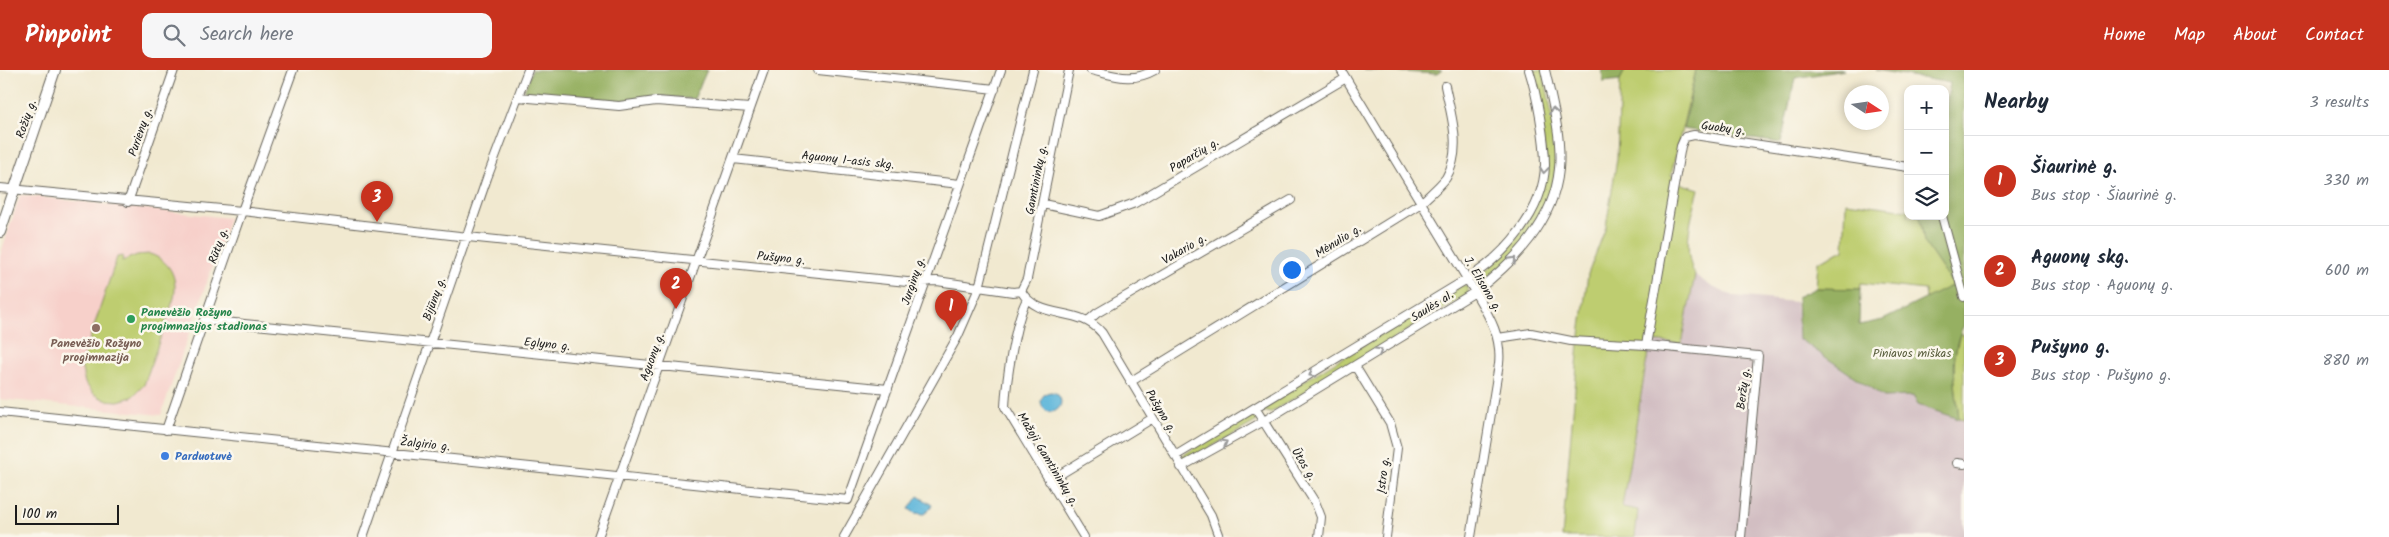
<!DOCTYPE html>
<meta charset="utf-8">
<style>
:root{--surface:#fff;--page:#f6f6f7;--text:#1f2937;--muted:#747a83;--line:#e0e1e3;--accent:#c8321e}
body{margin:0;font-family:Kalam,sans-serif;background:var(--page);color:var(--text)}
.controls{position:absolute;right:15px;top:15px;display:grid;overflow:hidden;border-radius:10px;box-shadow:0 2px 8px #0003}
.controls button{width:45px;height:45px;display:grid;place-items:center;padding:0;border:0;border-bottom:1px solid var(--line);background:var(--surface);color:var(--text);font:25px sans-serif}
.compass{position:absolute;left:1844px;top:15px;width:45px;height:45px;border-radius:50%;background:var(--surface);box-shadow:0 2px 8px #0003;rotate:102deg}
.scale{position:absolute;left:15px;bottom:12px;width:104px;box-sizing:border-box;padding-left:5px;border:2px solid #1c1c1c;border-top:0;font-size:14px;line-height:18px;white-space:nowrap;color:#1c1c1c;-webkit-text-stroke:4px #fbf7ec;paint-order:stroke}
.you{position:absolute;left:1291px;top:199px;width:18px;height:18px;margin:-12px;border:4px solid #fff;border-radius:50%;background:#1a73e8;box-shadow:0 0 0 8px #1a73e833}
.badge{display:grid;place-items:center;width:32px;height:32px;border-radius:50%;background:var(--accent);color:#fff;font-size:16px;font-weight:700}
.pin{position:absolute;translate:-50% -41px;filter:drop-shadow(0 1px 2px #0008)}
.pin::after{content:'';position:absolute;top:26px;width:18px;height:15px;background:inherit;clip-path:polygon(0 0,100% 0,50% 100%)}
.list{margin:0;padding:0;list-style:none}
h2{display:flex;justify-content:space-between;align-items:center;height:65px;margin:0;padding:0 20px;font-size:21px}
h2 small{font-size:16px;font-weight:400;color:var(--muted)}
.list li{display:grid;grid-template-columns:32px 1fr auto;gap:15px;align-items:center;box-sizing:border-box;height:90px;padding:0 20px;border-top:1px solid var(--line)}
.list b{display:block;font-size:19px;white-space:nowrap}
.list p{margin:0;font-size:16px;white-space:nowrap;color:var(--muted)}
.list em{font-size:16px;font-style:normal;color:var(--muted)}
.icon{flex:none;width:28px;height:28px;fill:none;stroke:currentColor;stroke-width:2;stroke-linecap:round;stroke-linejoin:round}
.map{position:relative;flex:none;width:1964px;height:467px;overflow:hidden}
header{display:flex;align-items:center;gap:30px;box-sizing:border-box;height:70px;padding:0 25px;background:var(--accent);color:#fff}
header strong{font-size:24px}
nav{display:flex;gap:28px;margin-inline-start:auto;font-size:18px}
.search{width:350px;height:45px;background:var(--page);display:flex;align-items:center;gap:12px;box-sizing:border-box;padding:0 18px;border-radius:10px;color:var(--muted);font-size:19px}
main{display:flex}
aside{flex:1;background:var(--surface)}
.map>svg:first-child{display:block}
</style>
<header>
<strong>Pinpoint</strong>
<div class="search"><svg class="icon" aria-label="search" viewBox="0 0 24 24"><circle cx="10" cy="10" r="6"/><path d="M15 15l6 6"/></svg>Search here</div>
<nav><a>Home</a><a>Map</a><a>About</a><a>Contact</a></nav>
</header>
<main>
<div class="map">
<svg width="1964" height="467" viewBox="0 0 1964 467">
<rect width="100%" height="100%" fill="#fbf7ec"/>
<filter id="ink" filterUnits="userSpaceOnUse"><feTurbulence type="fractalNoise" baseFrequency=".02" numOctaves="2"/><feDisplacementMap in="SourceGraphic" scale="10" xChannelSelector="R" yChannelSelector="G"/><feConvolveMatrix kernelMatrix="1 2 1 2 8 2 1 2 1" color-interpolation-filters="sRGB"/></filter>
<filter id="wash" filterUnits="userSpaceOnUse"><feTurbulence type="fractalNoise" baseFrequency=".0096" numOctaves="4" result="noise"/><feDisplacementMap in="SourceGraphic" scale="20" xChannelSelector="R" yChannelSelector="G"/><feGaussianBlur stdDeviation="1.12" result="paint"/><feColorMatrix in="noise" values="0 0 0 0 0 0 0 0 0 0 0 0 0 0 0 0 0 1.4 0 .05"/><feComposite in="paint" operator="in"/></filter>
<g filter="url(#wash)">
<rect width="100%" height="100%" fill="#f1e9d0"/>
<path fill="#f7d0ca" d="M20,125L229,148L161,345L0,329V186Z"/>
<path fill="#d2bec2" d="M1695,205L1712,217L1734,226L1796,232L1799,269L1884,327L1913,326L1964,350V467H1635L1638,440L1622,437L1650,271L1681,274Z"/>
<path fill="#becd6f" stroke="#6d7446" d="M1533,0H1543C1555,60 1569,103 1533,158C1529,165 1524,174 1518,181C1507,193 1491,204 1478,216L1473,214L1474,208L1491,196L1515,170L1526,153L1547,96Z
M1625,0H1696L1671,105L1682,114L1699,119C1692,146 1681,178 1695,205L1681,274L1650,271L1622,437L1638,440L1635,467H1562L1579,273L1588,204L1606,157L1617,89L1620,10Z
M1846,132L1908,140V146H1920L1924,172L1953,215L1926,229L1925,220L1861,213L1860,219L1816,218L1818,192L1844,180Z
M150,184C170,191 178,207 174,228L144,315L132,327L118,331L105,330L94,324L85,313L81,295L117,187L123,186L122,191L137,185Z
M1462,215L1468,217V224L1270,343L1261,340V337Z
M1960,264L1964,265V350L1959,349L1953,293Z
M1250,342L1255,343L1257,351L1186,391L1182,390V386Z"/>
<path fill="#96b062" stroke="#59663f" d="M532,0H707L694,29L657,26L618,31L524,22Z
M1363,0H1442L1437,4Z
M1602,0H1625L1620,10L1603,12Z
M1696,0H1844L1795,8L1781,73L1683,59Z
M1876,0H1964V255C1948,285 1956,317 1959,349L1918,335L1913,326L1884,327L1799,269L1797,227L1816,218L1860,219L1859,255L1883,250L1953,215L1924,172L1920,146H1945V40L1950,13Z"/>
<path fill="#5db6da" stroke="#3c697b" d="M1041 332a10 10 0 1 1 20 0a10 10 0 1 1-20 0Z
M918,426L932,435L930,439L924,444L915,443L909,439Z"/>
</g>
<g filter="url(#ink)">
<g fill="none" stroke-linecap="round" stroke-linejoin="round">
<defs>
<path id="minor" d="M818,0L995,19
M1091,0C1116,6 1132,13 1155,0
M1341,0L1475,222C1489,246 1502,266 1499,294L1471,467
M518,27L619,36L656,31L750,38
M733,89L960,114
M0,118L242,141L468,167L907,212L937,211L1013,222L1021,221
M128,132L174,0
M1043,134L1099,146L1135,133L1346,8
M1942,146L1964,227
M1021,221C1040,252 1079,235 1102,263L1211,445L1219,467
M1021,221L1027,209L1069,0
M1026,231C1015,252 1006,312 1005,337L1084,467
M205,250L888,319
M1089,250L1097,243L1291,130
M1498,268L1531,263L1571,271L1646,275L1758,286L1741,467
M1646,275L1681,76L1685,67L1694,65L1908,97
M1355,296L1390,353L1397,378L1386,467
M1130,312L1421,133C1429,125 1439,117 1446,108C1463,80 1451,45 1445,16
M1255,338L1316,434L1321,447L1319,467
M0,342L848,430L1001,0
M166,360L242,141L293,0
M1175,386L1467,209C1504,186 1544,142 1545,95C1545,69 1537,25 1529,0
M1957,393L1964,394
M1181,397L1264,351L1475,222C1515,191 1554,152 1559,99C1562,67 1552,31 1545,0
M1049,411L1153,348
M363,467L487,108L528,0
M598,467L764,0
M844,467L958,266L979,218L1033,0"/>
<path id="tertiary" d="M0,162L55,0"/>
</defs>
<use href="#minor" stroke="#67645b" stroke-width="10"/>
<use href="#tertiary" stroke="#67645b" stroke-width="12"/>
<use href="#minor" stroke="#fff" stroke-width="8"/>
<use href="#tertiary" stroke="#fff" stroke-width="10"/>
</g>
<defs><path id="oneway-chevron" d="M-2-3.5L2.5 0L-2 3.5" fill="none" stroke-width="1.6" stroke-linecap="round" stroke-linejoin="round" transform="scale(1.25)"/></defs>
<g stroke="#999">
<use href="#oneway-chevron" transform="translate(1553 41) rotate(-99)"/>
<use href="#oneway-chevron" transform="translate(1544 100) rotate(96)"/>
<use href="#oneway-chevron" transform="translate(1513 190) rotate(-47)"/>
<use href="#oneway-chevron" transform="translate(1379 281) rotate(-32)"/>
<use href="#oneway-chevron" transform="translate(1312 304) rotate(149)"/>
<use href="#oneway-chevron" transform="translate(1224 373) rotate(-29)"/>
</g>
</g>
<circle fill="#2e9e5b" stroke="#fbf7ec" stroke-width="2" cx="131" cy="249" r="5"/>
<circle fill="#8d6e63" stroke="#fbf7ec" stroke-width="2" cx="96" cy="258" r="5"/>
<circle fill="#3f7fe0" stroke="#fbf7ec" stroke-width="2" cx="165" cy="386" r="5"/>
<g text-anchor="middle" stroke-width="5" stroke-linejoin="round" paint-order="stroke">
<g font-size="12" fill="#1c1c1c" stroke="#fbf7ec">
<text transform="translate(26 49) rotate(-71)" y="4">Rožių g.</text>
<text transform="translate(1723 58) rotate(8)" y="4">Guobų g.</text>
<text transform="translate(140 62) rotate(-71)" y="4">Purienų g.</text>
<text transform="translate(1194 85) rotate(-31)" y="4">Paparčių g.</text>
<text transform="translate(848 90) rotate(6)" y="4">Aguonų 1-asis skg.</text>
<text transform="translate(1036 110) rotate(-79)" y="4">Gamtininkų g.</text>
<text transform="translate(1338 171) rotate(-32)" y="4">Mėnulio g.</text>
<text transform="translate(218 176) rotate(-71)" y="4">Rūtų g.</text>
<text transform="translate(1184 179) rotate(-30)" y="4">Vakario g.</text>
<text transform="translate(781 188) rotate(6)" y="4">Pušyno g.</text>
<text transform="translate(913 211) rotate(-71)" y="4">Jurginų g.</text>
<text transform="translate(1483 214) rotate(59)" y="4">J. Elisono g.</text>
<text transform="translate(434 229) rotate(-70)" y="4">Bijūnų g.</text>
<text transform="translate(1432 236) rotate(-32)" y="4">Saulės al.</text>
<text transform="translate(547 274) rotate(6)" y="4">Eglyno g.</text>
<text transform="translate(652 287) rotate(-70)" y="4">Aguonų g.</text>
<text transform="translate(1743 319) rotate(-83)" y="4">Beržų g.</text>
<text transform="translate(1161 341) rotate(59)" y="4">Pušyno g.</text>
<text transform="translate(425 374) rotate(6)" y="4">Žalgirio g.</text>
<text transform="translate(1048 389) rotate(59)" y="4">Mažoji Gamtininkų g.</text>
<text transform="translate(1304 394) rotate(58)" y="4">Ūtos g.</text>
<text transform="translate(1383 405) rotate(-83)" y="4">Įstro g.</text>
</g>
<g font-size="12" font-weight="bold" fill="#27864d" stroke="#fbf7ec" text-anchor="start">
<text x="141" y="246">Panevėžio Rožyno<tspan x="141" dy="14">progimnazijos stadionas</tspan></text>
</g>
<g font-size="12" font-weight="bold" fill="#785e54" stroke="#fbf7ec">
<text x="96" y="277">Panevėžio Rožyno<tspan x="96" dy="14">progimnazija</tspan></text>
</g>
<g font-size="12" fill="#555a39" stroke="#fbf7ec">
<text x="1912" y="287">Piniavos miškas</text>
</g>
<g font-size="12" font-weight="bold" fill="#366cbe" stroke="#fbf7ec" text-anchor="start">
<text x="175" y="390">Parduotuvė</text>
</g>
</g>
</svg>
<div class="controls">
<button>+</button>
<button>−</button>
<button><svg class="icon" aria-label="layers" viewBox="0 0 24 24"><path d="M12 4l9 5-9 5-9-5zM3 14l9 5 9-5"/></svg></button>
</div>
<svg class="compass" viewBox="-18 -18 36 36"><path d="M0-13l5 13h-10z" fill="#e53935"/><path d="M0 13l5-13h-10z" fill="#747a83"/></svg>
<div class="scale">100 m</div>
<div class="you"></div>
<div class="pin badge" style="left:951px;top:261px">1</div>
<div class="pin badge" style="left:676px;top:239px">2</div>
<div class="pin badge" style="left:377px;top:152px">3</div>
</div>
<aside>
<h2>Nearby<small>3 results</small></h2>
<ul class="list">
<li><span class="badge">1</span><div><b>Šiaurinė g.</b><p>Bus stop · Šiaurinė g.</p></div><em>330 m</em></li>
<li><span class="badge">2</span><div><b>Aguonų skg.</b><p>Bus stop · Aguonų g.</p></div><em>600 m</em></li>
<li><span class="badge">3</span><div><b>Pušyno g.</b><p>Bus stop · Pušyno g.</p></div><em>880 m</em></li>
</ul>
</aside>
</main>
